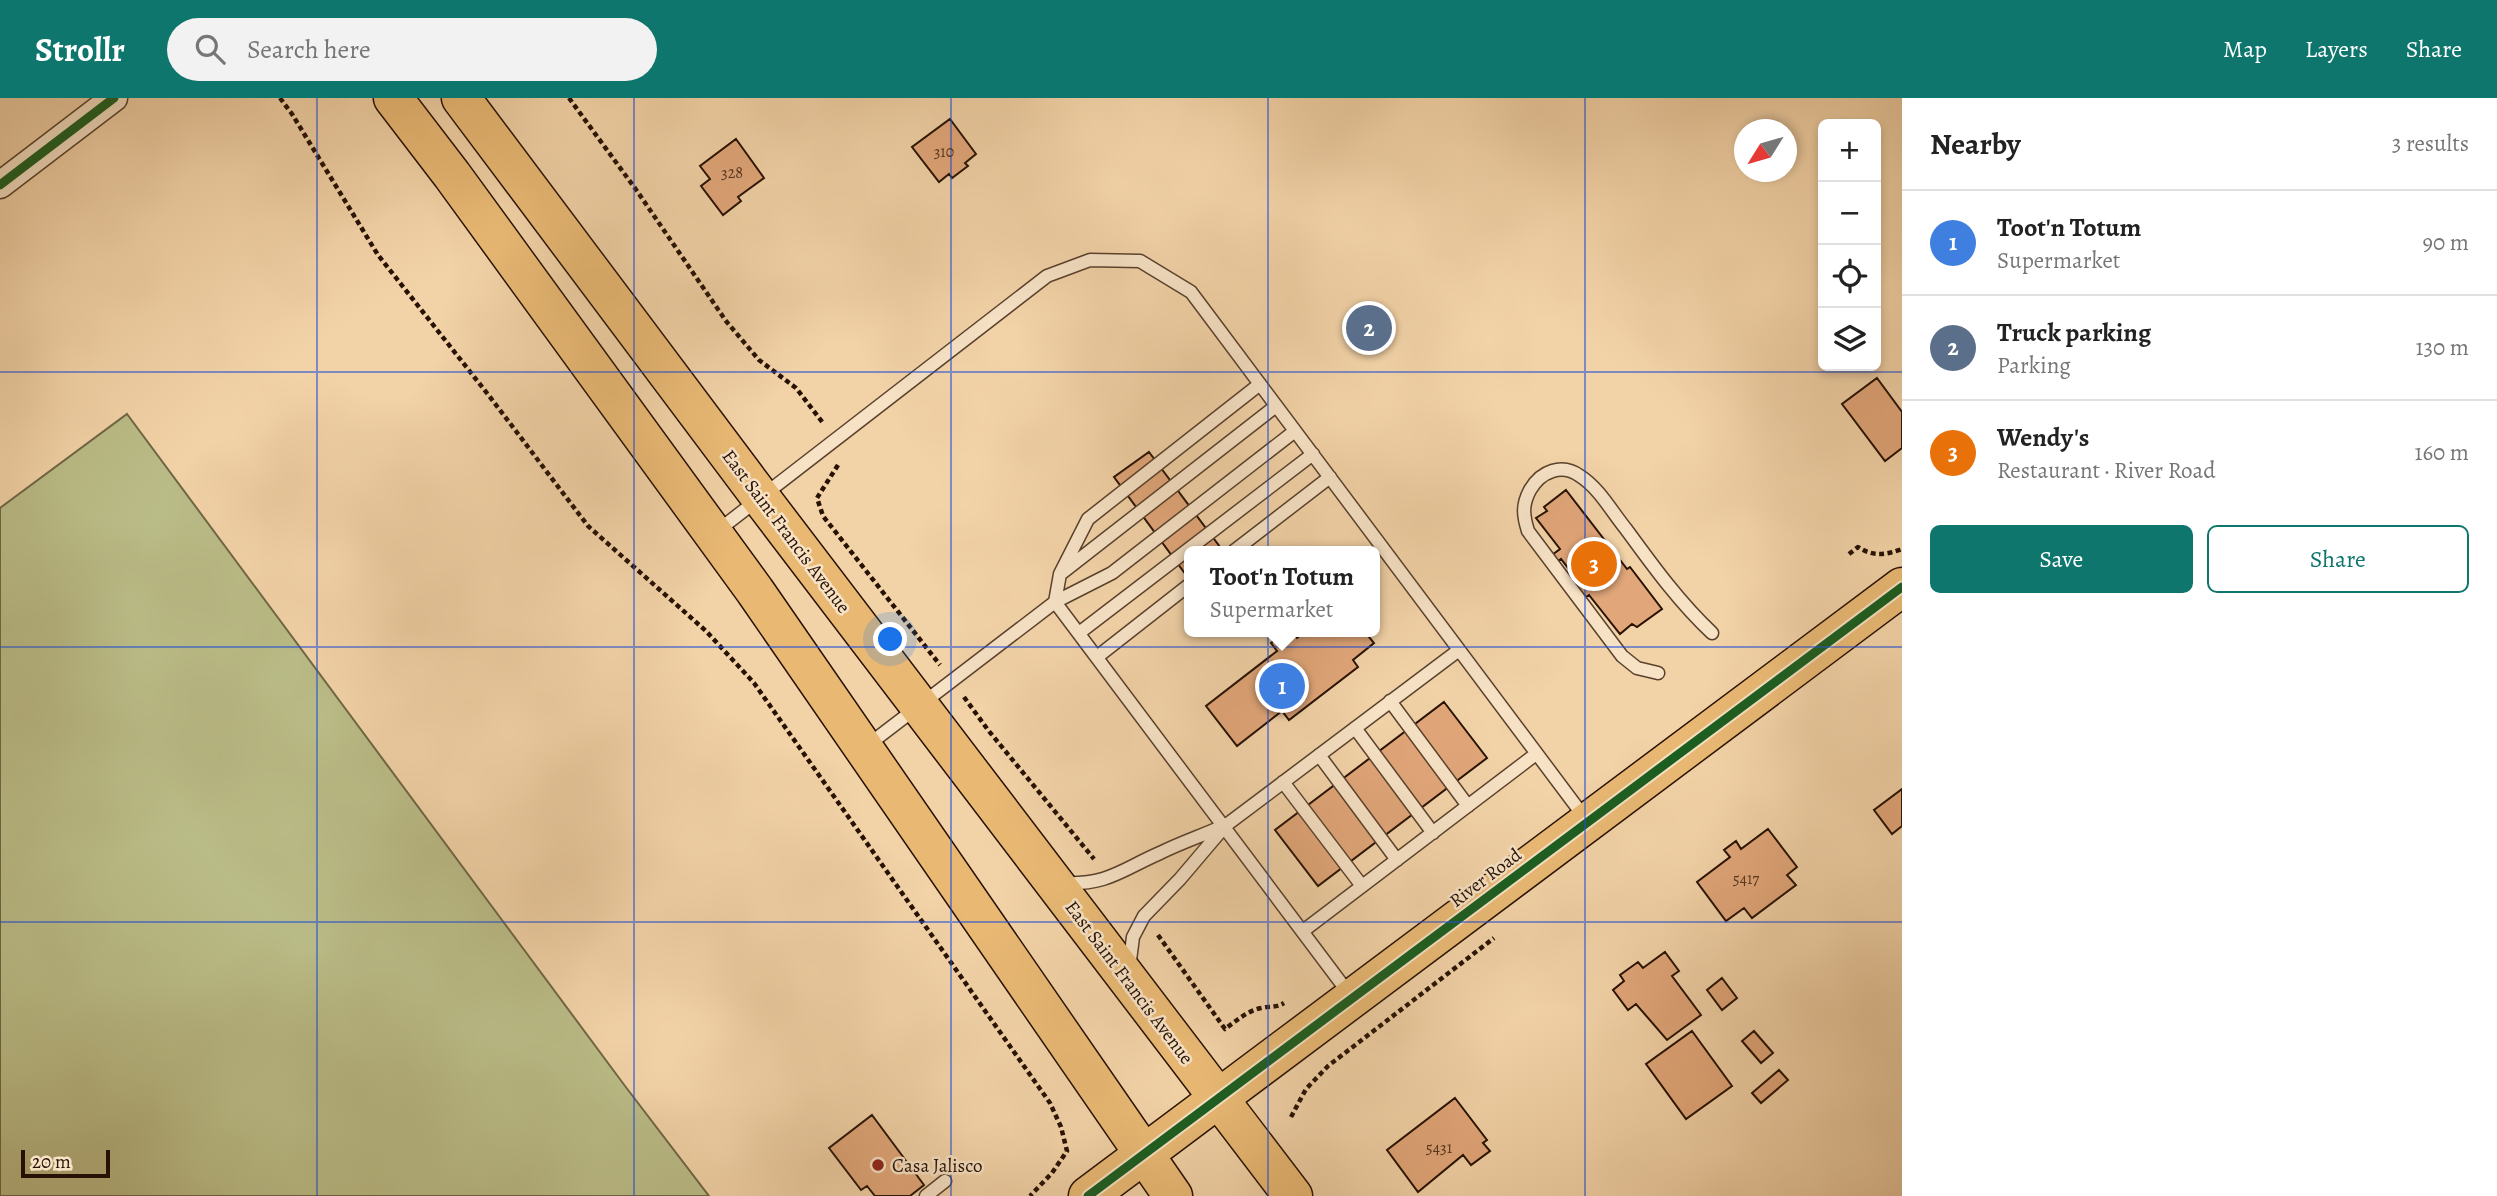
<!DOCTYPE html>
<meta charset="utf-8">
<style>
:root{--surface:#fff;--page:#f2f2f2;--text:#222;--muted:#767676;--line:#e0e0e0;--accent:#0f766e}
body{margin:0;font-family:Alegreya,serif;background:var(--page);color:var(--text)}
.controls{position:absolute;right:21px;top:21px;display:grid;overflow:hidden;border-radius:10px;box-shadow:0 4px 10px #0003}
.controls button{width:63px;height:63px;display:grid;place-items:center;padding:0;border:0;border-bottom:2px solid var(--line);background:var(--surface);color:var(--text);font:35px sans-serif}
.compass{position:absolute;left:1734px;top:21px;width:63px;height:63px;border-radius:50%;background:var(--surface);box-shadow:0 4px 10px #0003;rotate:233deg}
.scale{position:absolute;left:21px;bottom:18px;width:89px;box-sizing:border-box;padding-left:7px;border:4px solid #261103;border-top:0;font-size:19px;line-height:24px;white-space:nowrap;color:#261103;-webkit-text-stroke:5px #f7e2c6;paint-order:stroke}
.you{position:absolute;left:891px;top:542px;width:24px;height:24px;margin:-18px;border:5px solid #fff;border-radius:50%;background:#1a73e8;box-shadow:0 0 0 10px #1a73e833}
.badge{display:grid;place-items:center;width:46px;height:46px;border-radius:50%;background:var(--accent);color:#fff;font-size:23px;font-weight:700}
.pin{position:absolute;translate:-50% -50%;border:4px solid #fff;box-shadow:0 2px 7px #0006}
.popup{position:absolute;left:1184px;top:448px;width:196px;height:91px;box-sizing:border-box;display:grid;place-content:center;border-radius:10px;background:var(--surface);filter:drop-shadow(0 2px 5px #0005);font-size:23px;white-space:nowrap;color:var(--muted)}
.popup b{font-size:26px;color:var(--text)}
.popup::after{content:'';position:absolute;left:50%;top:100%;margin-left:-14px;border:14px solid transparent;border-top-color:var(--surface)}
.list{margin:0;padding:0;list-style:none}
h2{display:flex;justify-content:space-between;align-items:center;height:91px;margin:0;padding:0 28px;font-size:30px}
h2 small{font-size:23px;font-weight:400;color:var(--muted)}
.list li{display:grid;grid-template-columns:46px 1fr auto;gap:21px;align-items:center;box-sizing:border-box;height:105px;padding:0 28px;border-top:2px solid var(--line)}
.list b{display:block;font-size:26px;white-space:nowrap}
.list p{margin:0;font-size:23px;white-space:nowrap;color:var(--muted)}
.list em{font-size:23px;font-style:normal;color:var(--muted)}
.actions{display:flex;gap:14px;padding:21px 28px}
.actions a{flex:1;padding:16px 0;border:2px solid var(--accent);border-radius:10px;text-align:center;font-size:24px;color:var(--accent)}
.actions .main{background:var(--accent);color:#fff}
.icon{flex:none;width:38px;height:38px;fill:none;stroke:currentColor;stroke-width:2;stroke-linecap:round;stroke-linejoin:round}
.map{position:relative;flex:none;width:1902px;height:1098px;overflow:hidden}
header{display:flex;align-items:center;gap:42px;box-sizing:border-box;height:98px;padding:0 35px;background:var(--accent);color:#fff}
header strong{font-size:33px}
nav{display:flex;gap:38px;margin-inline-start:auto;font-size:24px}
.search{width:490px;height:63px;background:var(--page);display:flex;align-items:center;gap:18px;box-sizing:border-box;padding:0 24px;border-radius:38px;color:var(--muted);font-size:26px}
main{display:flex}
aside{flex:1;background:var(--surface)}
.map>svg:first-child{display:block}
</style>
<header>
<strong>Strollr</strong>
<div class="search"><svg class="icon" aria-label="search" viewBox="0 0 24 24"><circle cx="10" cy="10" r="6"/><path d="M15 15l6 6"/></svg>Search here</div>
<nav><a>Map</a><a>Layers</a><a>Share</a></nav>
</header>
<main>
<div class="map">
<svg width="1902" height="1098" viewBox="0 0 1902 1098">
<rect width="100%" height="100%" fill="#f2d2a7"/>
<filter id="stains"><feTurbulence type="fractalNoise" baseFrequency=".00286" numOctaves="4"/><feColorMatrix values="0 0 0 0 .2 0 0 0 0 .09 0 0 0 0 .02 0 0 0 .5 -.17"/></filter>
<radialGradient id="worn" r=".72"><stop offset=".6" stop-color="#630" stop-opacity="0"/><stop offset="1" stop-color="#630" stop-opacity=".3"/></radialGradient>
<path fill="#babc87" stroke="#706645" stroke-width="2" d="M127,316L625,988L709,1098H0V410Z"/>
<path fill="#e1a679" stroke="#261103" stroke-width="2" d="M950,21L976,56L965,65L968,68L952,80L949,76L939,84L912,49Z
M736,41L764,80L738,99L741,103L723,117L701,88L710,81L700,68Z
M1877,280L1902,314V350L1885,363L1842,306Z
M1149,354L1223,453H1189V481L1114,379Z
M1566,392L1627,471L1630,469L1662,511L1637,529L1632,526L1620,536L1589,497L1583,501L1570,483L1575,479L1561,461L1557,464L1552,457L1560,451L1536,420L1547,413L1544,409Z
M1286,534H1292L1297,540L1305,534H1365L1374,545L1353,562L1358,569L1289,622L1282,613L1237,648L1206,608L1277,553L1271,545Z
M1444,604L1487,660L1318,788L1275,732Z
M1902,691V728L1892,736L1874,712Z
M1768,731L1797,769L1787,777L1796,787L1752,820L1744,810L1726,823L1697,784L1730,759L1724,752L1736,743L1741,751Z
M1665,854L1679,873L1672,878L1701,917L1667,942L1636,906L1628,912L1613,892L1624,883L1620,877L1638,864L1643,870Z
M1722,880L1737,900L1722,912L1707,892Z
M1692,933L1732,988L1686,1021L1646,966Z
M1754,933L1773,955L1761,965L1742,943Z
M1779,972L1788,982L1761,1005L1752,995Z
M1455,1000L1487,1042L1483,1045L1490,1053L1471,1067L1463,1057L1418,1094L1387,1052Z
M872,1017L924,1087L910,1098H875L867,1088L861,1092L829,1050Z"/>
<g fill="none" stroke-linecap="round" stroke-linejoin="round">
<defs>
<path id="lane" d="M716,434L1047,178L1090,162L1140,163L1191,194L1585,720
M1234,453L1330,379
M1063,474L1276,308
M1055,504L1060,476L1088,421L1260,286
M1055,504L1112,475L1295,333
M1079,535L1313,356
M1097,559L1189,487
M1658,575L1637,570L1622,558L1528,433C1523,417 1522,407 1530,392C1541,373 1562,365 1580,378C1599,390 1612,414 1626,431C1653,468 1679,504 1712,535
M1390,603L1468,708
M1355,630L1433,735
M868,647L1055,504L1350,897
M1319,657L1397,762
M1283,684L1362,788
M1063,785C1108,787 1121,772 1160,755C1180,745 1201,738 1221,729
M1303,833L1536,656
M1129,870L1133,839L1144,818L1180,781L1225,728L1459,552
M926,1098L945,1083"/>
<path id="street" d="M0,87L114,0"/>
<path id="primary" d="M1088,1098L1902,489"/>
<path id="highway" d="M393,0L452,77L755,493L1173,1098
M461,0L761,400L1293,1098"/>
</defs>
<use href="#lane" stroke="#59412c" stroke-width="15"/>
<use href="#street" stroke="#59412c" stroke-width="29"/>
<use href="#primary" stroke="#261103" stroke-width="41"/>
<use href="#highway" stroke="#261103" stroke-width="41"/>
<path stroke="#261103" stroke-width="4.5" stroke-dasharray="5 3.5" stroke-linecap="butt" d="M280,0L292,16L378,157L490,299L588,428L706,533L754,585L1050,1005L1061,1029L1067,1053L1052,1075L1030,1098
M569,0L637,93L726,223L759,262L796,290L823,325
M838,367L817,400L823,418L940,567
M1849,456L1858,449C1873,459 1885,457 1902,451
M964,599L988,632L1094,761
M1158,837L1225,931C1236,923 1247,913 1261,910C1269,908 1276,910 1284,905
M1291,1019L1306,991L1328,968L1494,840"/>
<use href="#lane" stroke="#f7e2c6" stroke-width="12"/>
<use href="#street" stroke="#f7e2c6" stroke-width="26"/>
<use href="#primary" stroke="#e9b974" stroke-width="38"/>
<use href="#highway" stroke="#e9b974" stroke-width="38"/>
<defs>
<path id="cycleway" d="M0,87L114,0
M1088,1098L1902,489"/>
</defs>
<use href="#cycleway" stroke="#f7e2c6" stroke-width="13"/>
<use href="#cycleway" stroke="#1b5e20" stroke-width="9"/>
</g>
<path fill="none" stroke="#1d4ed8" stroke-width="2" stroke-opacity="0.55" d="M317,0V1098M634,0V1098M951,0V1098M1268,0V1098M1585,0V1098M0,274H1902M0,549H1902M0,824H1902"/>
<circle fill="#8f2418" stroke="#f7e2c6" stroke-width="2.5" cx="878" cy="1067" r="7"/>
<g text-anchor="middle" stroke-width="5" stroke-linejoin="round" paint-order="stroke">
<g font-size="16" fill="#553620">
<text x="944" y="59">310</text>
<text x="732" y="80">328</text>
<text x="1746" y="786">5417</text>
<text x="1439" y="1055">5431</text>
</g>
<g font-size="19" fill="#261103" stroke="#f7e2c6">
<text transform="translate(787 433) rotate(53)" y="7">East Saint Francis Avenue</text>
<text transform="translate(1485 779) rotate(-37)" y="7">River Road</text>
<text transform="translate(1130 884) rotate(53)" y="7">East Saint Francis Avenue</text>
</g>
<g font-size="19" fill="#261103" stroke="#f7e2c6" text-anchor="start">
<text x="892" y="1074">Casa Jalisco</text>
</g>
</g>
<rect width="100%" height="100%" filter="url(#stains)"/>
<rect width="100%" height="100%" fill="url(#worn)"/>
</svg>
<div class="controls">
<button>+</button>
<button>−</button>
<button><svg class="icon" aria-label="locate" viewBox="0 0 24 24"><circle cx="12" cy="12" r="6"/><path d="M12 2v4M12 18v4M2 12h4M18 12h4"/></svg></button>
<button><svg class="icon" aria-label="layers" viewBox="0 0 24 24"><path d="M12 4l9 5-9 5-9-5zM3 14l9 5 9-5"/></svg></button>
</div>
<svg class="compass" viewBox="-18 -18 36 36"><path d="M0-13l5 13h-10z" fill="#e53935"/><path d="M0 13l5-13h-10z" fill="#767676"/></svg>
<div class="scale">20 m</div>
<div class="you"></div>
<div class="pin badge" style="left:1282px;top:588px;background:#3f7fe0">1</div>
<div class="popup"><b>Toot'n Totum</b>Supermarket</div>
<div class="pin badge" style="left:1369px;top:230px;background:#5c6f8a">2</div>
<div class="pin badge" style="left:1594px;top:466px;background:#e8710a">3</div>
</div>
<aside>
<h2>Nearby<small>3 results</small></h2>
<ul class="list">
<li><span class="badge" style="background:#3f7fe0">1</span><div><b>Toot'n Totum</b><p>Supermarket</p></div><em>90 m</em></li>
<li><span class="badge" style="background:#5c6f8a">2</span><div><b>Truck parking</b><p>Parking</p></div><em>130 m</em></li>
<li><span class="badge" style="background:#e8710a">3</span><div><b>Wendy's</b><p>Restaurant · River Road</p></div><em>160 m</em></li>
</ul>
<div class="actions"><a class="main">Save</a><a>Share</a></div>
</aside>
</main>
